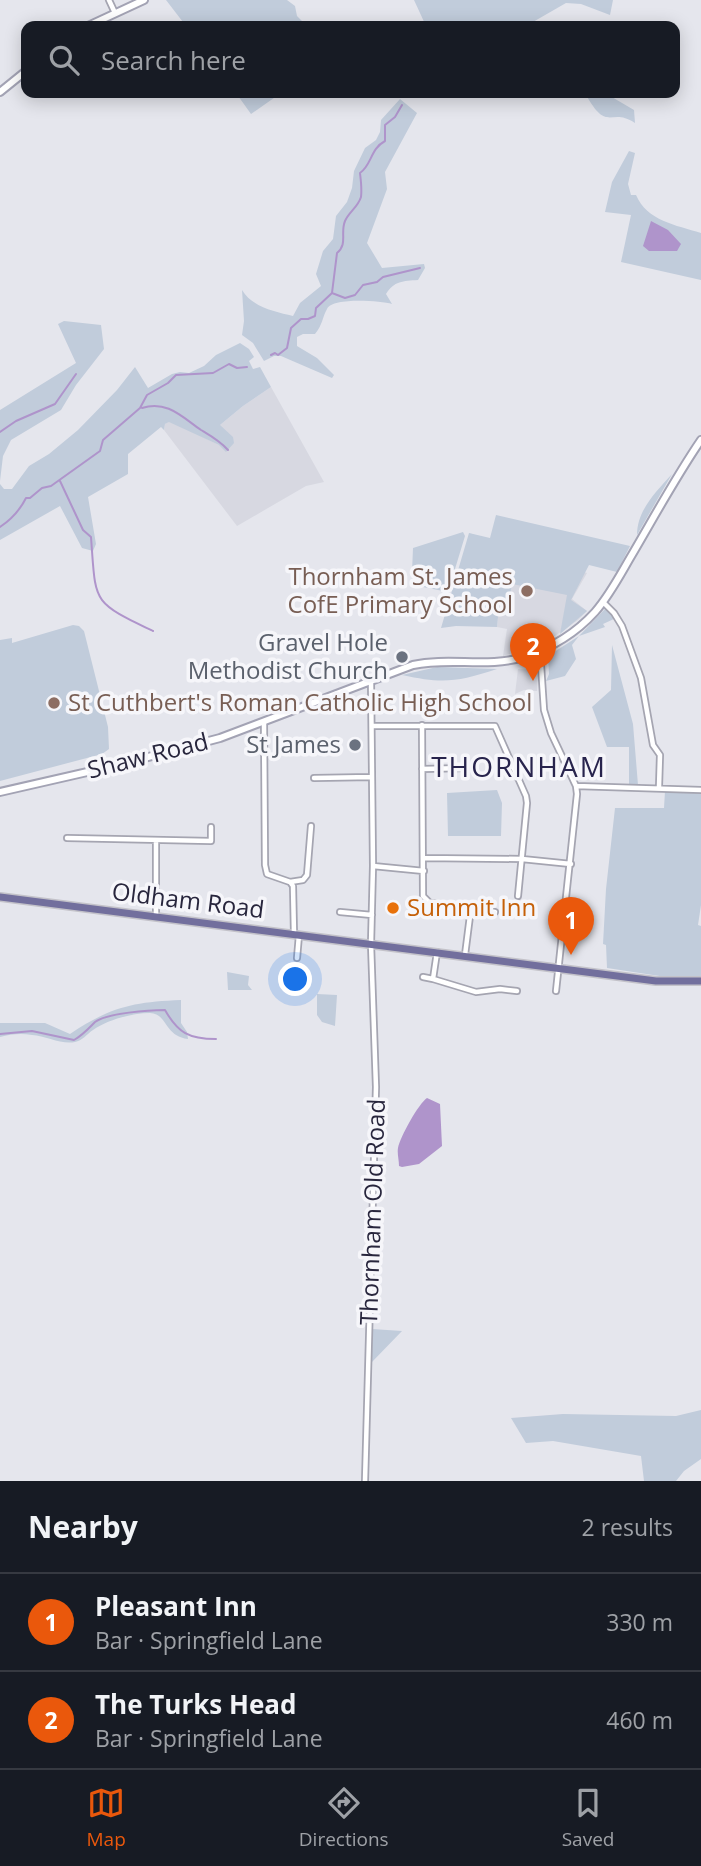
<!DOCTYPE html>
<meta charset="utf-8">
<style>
:root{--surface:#171b24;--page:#20242c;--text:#f1f3f6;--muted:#9ea1a6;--line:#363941;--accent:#ea580c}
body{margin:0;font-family:"Open Sans",sans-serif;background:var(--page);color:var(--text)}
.you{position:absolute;left:296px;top:980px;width:24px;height:24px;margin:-18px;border:5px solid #fff;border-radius:50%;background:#1a73e8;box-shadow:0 0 0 10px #1a73e833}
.badge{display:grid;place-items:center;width:46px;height:46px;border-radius:50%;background:var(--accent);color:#fff;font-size:23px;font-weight:700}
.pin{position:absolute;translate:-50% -58px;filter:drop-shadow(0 2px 4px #0008)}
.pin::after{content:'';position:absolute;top:37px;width:24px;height:21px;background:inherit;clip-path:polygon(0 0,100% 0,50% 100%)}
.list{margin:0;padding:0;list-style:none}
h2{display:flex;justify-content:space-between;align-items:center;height:91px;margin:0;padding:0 28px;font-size:30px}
h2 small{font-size:23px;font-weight:400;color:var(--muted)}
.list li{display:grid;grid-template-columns:46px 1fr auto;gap:21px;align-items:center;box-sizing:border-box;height:98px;padding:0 28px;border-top:2px solid var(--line)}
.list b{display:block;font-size:26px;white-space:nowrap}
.list p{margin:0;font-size:23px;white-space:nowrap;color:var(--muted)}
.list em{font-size:23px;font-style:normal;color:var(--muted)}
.icon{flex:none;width:38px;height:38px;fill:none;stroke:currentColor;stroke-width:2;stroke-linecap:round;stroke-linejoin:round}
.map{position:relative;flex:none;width:701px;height:1481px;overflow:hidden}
.search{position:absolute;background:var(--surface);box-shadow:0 4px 18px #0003;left:21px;right:21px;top:21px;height:77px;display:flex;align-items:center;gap:18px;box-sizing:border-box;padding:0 24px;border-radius:14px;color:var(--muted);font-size:26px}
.sheet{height:287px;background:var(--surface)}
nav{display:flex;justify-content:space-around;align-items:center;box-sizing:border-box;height:98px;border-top:2px solid var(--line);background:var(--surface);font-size:19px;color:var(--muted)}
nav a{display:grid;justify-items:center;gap:4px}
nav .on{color:var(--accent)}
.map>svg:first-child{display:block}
</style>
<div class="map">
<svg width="701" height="1481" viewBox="0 0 701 1481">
<rect width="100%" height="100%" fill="#e5e6ed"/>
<path fill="#d7d8e1" d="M271,387L324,482L306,486L237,526L164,430L165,424L170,421L219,445L220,425L243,406Z
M469,533L587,573L572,599L587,611L578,620L549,640L535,646L503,656L507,629L497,627L500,598Z
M518,669L536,670L538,672L537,691L524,690L515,694Z"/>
<path fill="#c1ccdb" d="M166,0H287L295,6L297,16L307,26H186Z
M414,0H613L610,15L581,4L566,3L526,26H426Z
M236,93H281L251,114Z
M585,93H605L634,110L635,123C610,106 608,135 585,93Z
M400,99L417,113L385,172L387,189L367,243L382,268L424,264L425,268L418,280C403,281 394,281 386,294L392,304C380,301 333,297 327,309C322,318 323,324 315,334H303L297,337V346L317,358L334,375L332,378L281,356H274L264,361L253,343L242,335L244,321L242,290C252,307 275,312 293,316L300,303L321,286L316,274L323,251L333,239L336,216L347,202L352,188L354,171L365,148L376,140L380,132L381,120Z
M629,151L635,153L628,184L631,195H636C647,221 676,225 701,233V280L621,262L631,215L605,212L612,182Z
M64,321L101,325L104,349L76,385L61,410L11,440L3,456L0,481V410L76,363L58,324Z
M240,343L249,349L254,357L249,361L253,369L260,367L271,387L243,406L220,425L233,437L234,443L226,452L219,445L169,422L165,424L164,430L161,427L128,454V474L88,497L96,544L93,551L82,548L60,506L0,540V484L4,489H12L29,466L49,454L78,430L117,390L135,367L148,388L172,374L180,372L189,373L204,366L216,355Z
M672,474L637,535C637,510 656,492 672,474Z
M496,515L630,546L617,572L589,565L571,600L587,611L560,634L567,595L512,584L509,600L500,598L497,627L456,626L441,628L469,533L490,538Z
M463,532L465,536L448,592L423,587L417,575L412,572L413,548Z
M605,609L616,618L603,624L605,627L579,636L572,645L576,659L565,676L546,681L549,674L548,656L579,636Z
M73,625L79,626L84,631L108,727L109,749L102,754L0,781V640L12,638V643Z
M612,645L633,724L638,785L629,786V747H607L592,707L611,690Z
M437,667L497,669C457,682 443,684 402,675Z
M497,790L502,803L501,836H448L447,793Z
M665,791L701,793V905L698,925L701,926V977H666L607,968L606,945L603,944L606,889L615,808H664Z
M227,972L249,976L248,985L252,990H228Z
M317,994L337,995L335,1026L322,1022L317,1015Z
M181,1000V1023L187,1032L188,1039C164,1036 168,1014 150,1013C132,1013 107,1020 93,1030C87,1034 82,1041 75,1042C62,1045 46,1036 32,1035C21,1033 11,1034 0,1037V1023H45L70,1034C110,1007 133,1002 181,1000Z
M372,1329L402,1331L372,1362Z
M701,1410V1459L684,1471L676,1481H644L641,1456L553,1441L526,1443L511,1418L563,1414L676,1416Z"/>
<path fill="#af94cb" d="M651,221L668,230L681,244L677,251H649L643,246Z
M427,1098L440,1104L442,1146L419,1164L402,1167L399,1166C399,1160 397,1153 398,1148C400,1137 419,1103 427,1098Z"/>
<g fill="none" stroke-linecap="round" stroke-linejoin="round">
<path stroke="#af94cb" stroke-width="2" d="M332,293L337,253C348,244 340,233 345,221C349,212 358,207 361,197C362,189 361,181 360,173C372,165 370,149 385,141V125L395,117L402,105
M271,355L275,353L278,355L287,348L291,328L301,319H308L315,316L316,308L332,293L345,298L355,295L363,285L377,282L383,277L420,268
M142,408C167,400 182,417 201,430C211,436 220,441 228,450
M0,432L16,421L55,404L76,374
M60,481L83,530L91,537C96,604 91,601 153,631
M0,527C12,519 20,510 26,498H30L42,488L51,486L100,451L103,440L140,408L147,395L168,383L176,375L213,373L229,364L237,368L247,367
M0,1034L32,1031L74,1040C83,1035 88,1029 95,1022C107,1013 150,1010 165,1010C178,1033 189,1039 216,1039"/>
<defs>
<path id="street" d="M109,0L115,13
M603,602L614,613L622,626L641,678L653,745L660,755L659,787
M540,650L544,710L551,733L576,786L577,794L556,991
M264,722L265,865L267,874L290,882
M422,725L423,896L430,903L495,912
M372,726H495L526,796L527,803L518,896
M422,769L466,768
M314,778L372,777
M576,786L701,790
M67,838L211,841V827
M423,858L522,859L571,864
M373,866L424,871
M340,912L372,915
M156,916V840
M294,934L293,886L290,882L303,880L307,875L311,826
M437,952L433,979L476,992L500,989L517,991
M465,955L471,908
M297,958L299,935
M423,977L433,979
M365,1481L376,1087L371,944L373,866L371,681"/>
<path id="secondary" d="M88,26L144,0
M0,92L26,71
M0,792L118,765L220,738L413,665C449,657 488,668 524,657C551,648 576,633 595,612C609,596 619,577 630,558C653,519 675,478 701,440"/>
<path id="primary" d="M0,897L656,981H701"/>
</defs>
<use href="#street" stroke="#a5a5b1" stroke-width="8"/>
<use href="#secondary" stroke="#a3a3b4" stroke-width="10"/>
<use href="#primary" stroke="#c3c2c9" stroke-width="10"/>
<use href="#street" stroke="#fff" stroke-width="4.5"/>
<use href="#secondary" stroke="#fff" stroke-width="6"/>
<use href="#primary" stroke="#726f9d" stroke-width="7"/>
</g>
<g fill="#8d6e63" stroke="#f6f6fa" stroke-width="2.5">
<circle cx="527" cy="591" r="7"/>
<circle cx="54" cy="703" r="7"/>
</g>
<g fill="#6b7280" stroke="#f6f6fa" stroke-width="2.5">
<circle cx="402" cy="657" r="7"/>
<circle cx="355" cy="745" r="7"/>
</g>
<circle fill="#e8710a" stroke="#f6f6fa" stroke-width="2.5" cx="393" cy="908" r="7"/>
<g text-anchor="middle" stroke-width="7" stroke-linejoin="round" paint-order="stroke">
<g font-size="24" fill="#785e54" stroke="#f6f6fa" text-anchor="end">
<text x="513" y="585">Thornham St. James<tspan x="513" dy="28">CofE Primary School</tspan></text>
<text x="68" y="711" text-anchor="start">St Cuthbert's Roman Catholic High School</text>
</g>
<g font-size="24" fill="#5b616d" stroke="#f6f6fa" text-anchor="end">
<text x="388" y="651">Gravel Hole<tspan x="388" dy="28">Methodist Church</tspan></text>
<text x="341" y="753">St James</text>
</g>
<g font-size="24" fill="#28263d" stroke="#f6f6fa">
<text transform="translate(148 756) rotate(-14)" y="8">Shaw Road</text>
<text transform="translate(188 901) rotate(7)" y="8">Oldham Road</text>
<text transform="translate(373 1212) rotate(-88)" y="8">Thornham Old Road</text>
</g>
<g font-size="24" fill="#c56008" stroke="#f6f6fa" text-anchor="start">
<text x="407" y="916">Summit Inn</text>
</g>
<g font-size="28" letter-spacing="2" fill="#28244d" stroke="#f6f6fa">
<text x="519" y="777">THORNHAM</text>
</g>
</g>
</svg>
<div class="you"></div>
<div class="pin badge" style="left:571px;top:955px">1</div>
<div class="pin badge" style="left:533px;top:681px">2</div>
<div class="search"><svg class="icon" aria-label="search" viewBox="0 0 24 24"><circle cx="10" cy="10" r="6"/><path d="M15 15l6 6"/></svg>Search here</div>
</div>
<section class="sheet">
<h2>Nearby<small>2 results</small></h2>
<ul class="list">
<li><span class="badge">1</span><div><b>Pleasant Inn</b><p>Bar · Springfield Lane</p></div><em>330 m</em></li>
<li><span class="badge">2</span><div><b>The Turks Head</b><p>Bar · Springfield Lane</p></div><em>460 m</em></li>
</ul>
</section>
<nav>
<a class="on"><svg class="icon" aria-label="map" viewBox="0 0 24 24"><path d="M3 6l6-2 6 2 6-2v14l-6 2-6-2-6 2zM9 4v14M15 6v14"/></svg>Map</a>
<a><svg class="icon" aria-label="directions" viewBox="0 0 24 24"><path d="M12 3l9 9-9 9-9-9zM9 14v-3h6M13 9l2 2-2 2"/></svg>Directions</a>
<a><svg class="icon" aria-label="saved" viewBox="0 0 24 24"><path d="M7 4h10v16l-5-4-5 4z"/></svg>Saved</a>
</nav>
